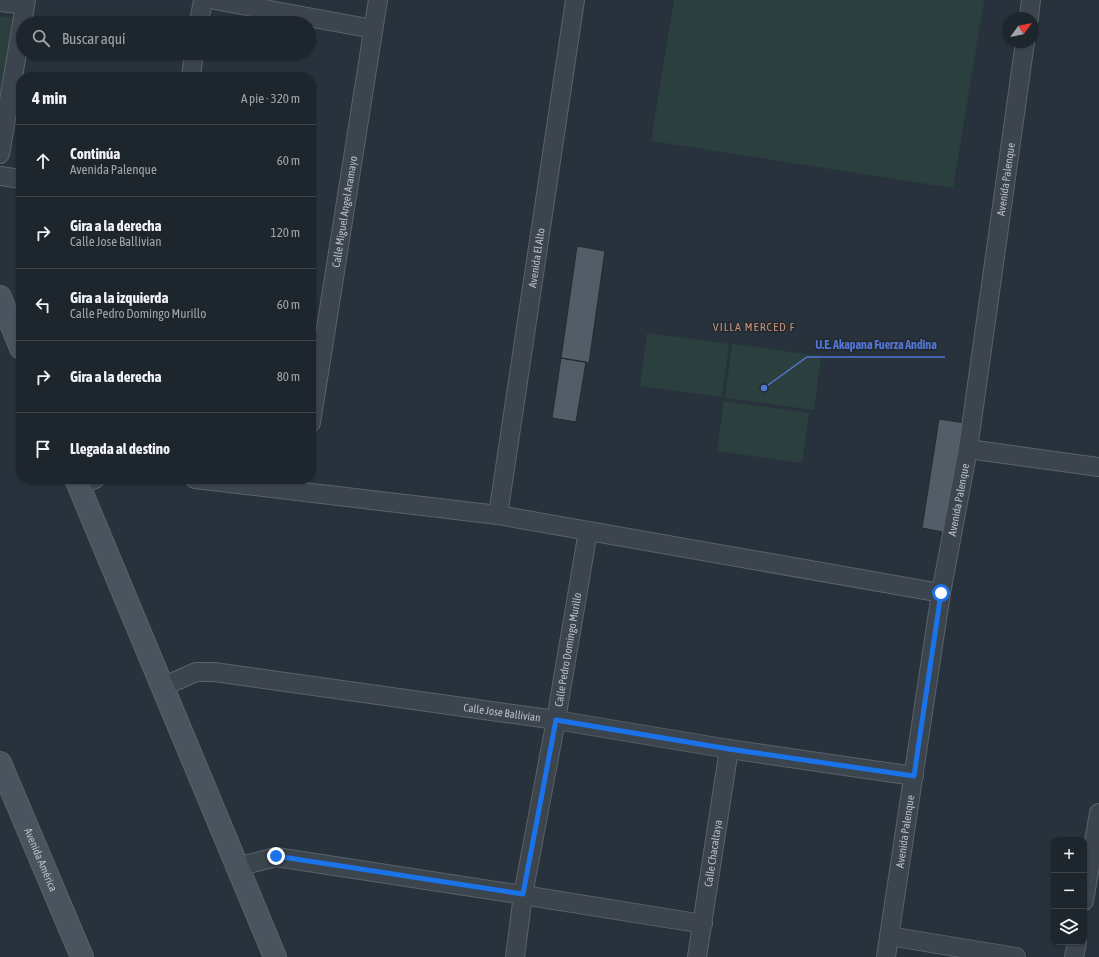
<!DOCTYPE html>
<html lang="es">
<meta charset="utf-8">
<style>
:root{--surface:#1e262d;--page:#2b3239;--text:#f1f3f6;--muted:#a1a5aa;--line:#3c4349}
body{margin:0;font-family:"Asap Condensed",sans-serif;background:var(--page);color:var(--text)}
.controls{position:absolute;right:12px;bottom:12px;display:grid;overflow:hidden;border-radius:8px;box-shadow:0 1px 3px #0004}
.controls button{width:36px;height:36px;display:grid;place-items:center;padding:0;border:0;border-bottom:1px solid var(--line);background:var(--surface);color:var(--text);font:20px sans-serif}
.compass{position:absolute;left:1003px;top:12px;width:36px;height:36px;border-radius:50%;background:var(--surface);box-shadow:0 1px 3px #0004;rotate:57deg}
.stop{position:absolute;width:12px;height:12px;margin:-9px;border:3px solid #1a73e8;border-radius:50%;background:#fff}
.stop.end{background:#1a73e8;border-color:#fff;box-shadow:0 1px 4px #0008}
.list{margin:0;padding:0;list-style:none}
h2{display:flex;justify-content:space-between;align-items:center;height:52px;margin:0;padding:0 16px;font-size:17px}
h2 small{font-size:13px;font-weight:400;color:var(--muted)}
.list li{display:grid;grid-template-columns:26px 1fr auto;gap:12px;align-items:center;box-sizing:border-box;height:72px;padding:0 16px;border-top:1px solid var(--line)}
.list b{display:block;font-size:15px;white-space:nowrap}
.list p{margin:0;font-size:13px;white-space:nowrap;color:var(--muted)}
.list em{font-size:13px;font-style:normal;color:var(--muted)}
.icon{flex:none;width:22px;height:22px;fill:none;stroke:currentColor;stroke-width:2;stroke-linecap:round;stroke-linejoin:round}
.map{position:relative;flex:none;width:1099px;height:957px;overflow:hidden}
.search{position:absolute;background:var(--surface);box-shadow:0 1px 3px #0004;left:16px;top:16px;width:300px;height:44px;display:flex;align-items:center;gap:10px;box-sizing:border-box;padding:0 14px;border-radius:22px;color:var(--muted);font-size:15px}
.panel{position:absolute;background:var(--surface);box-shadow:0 1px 3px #0004;left:16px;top:72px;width:300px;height:412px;border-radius:16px}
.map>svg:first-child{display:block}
</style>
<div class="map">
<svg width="1099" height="957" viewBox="0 0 1099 957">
<rect width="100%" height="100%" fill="#28323c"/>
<path fill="#2b3f3e" d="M674,0H984L953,188L651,141Z
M0,16L15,18L0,111Z
M647,333L729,344L722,397L640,386Z
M732,344L821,356L814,410L725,398Z
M724,401L809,413L802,463L717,451Z"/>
<path fill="#525d67" stroke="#232b34" d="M577,246L605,251L589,363L561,358Z
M561,358L586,362L576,422L552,418Z
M939,419L965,423L948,533L922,528Z"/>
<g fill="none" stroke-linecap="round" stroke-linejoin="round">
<defs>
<g id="street">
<path d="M215,0L373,29"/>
<path d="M0,2L25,5"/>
<path d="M1029,18L1031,0"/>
<path d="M199,23L203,0"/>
<path d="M191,77L194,53"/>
<path d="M0,154L26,0"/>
<path d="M0,176L21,179"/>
<path id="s1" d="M311,423L378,0"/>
<path d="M968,449L1099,467"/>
<path d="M195,479L498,515L941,593"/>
<path d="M78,486L95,479"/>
<path id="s2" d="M498,515L575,0"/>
<path id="s3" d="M162,687L196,672H214L556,720L729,749L914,776"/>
<path d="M237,867L276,857L523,895L703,924"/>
<path d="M1084,901L1099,813"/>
<path d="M889,936L1016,957"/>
<path id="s4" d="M515,957L523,895L556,720L588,531"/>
<path id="s5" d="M697,957L729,749"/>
<path id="s6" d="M886,957L941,593L968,449L1025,42"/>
<path d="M1074,957L1077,942"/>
</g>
<g id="secondary">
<path d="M0,297L21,348"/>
<path d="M76,479L275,957"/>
<path id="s7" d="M0,763L82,957"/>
</g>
</defs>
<use href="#street" stroke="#5a626a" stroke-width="20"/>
<use href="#secondary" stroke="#5a626a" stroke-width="24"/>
<use href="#street" stroke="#3c444d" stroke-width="18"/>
<use href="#secondary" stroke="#4a545f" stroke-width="22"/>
</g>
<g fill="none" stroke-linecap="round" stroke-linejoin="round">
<path stroke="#1a73e8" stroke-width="5" d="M276,856L523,894L556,720L729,749L914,776L941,593"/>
</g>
<g text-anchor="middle" stroke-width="3" stroke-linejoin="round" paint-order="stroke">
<g font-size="11" fill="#b8bfc7" stroke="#212932">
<text dy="4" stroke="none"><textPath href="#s6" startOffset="787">Avenida Palenque</textPath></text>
<text dy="4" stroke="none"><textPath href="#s1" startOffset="214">Calle Miguel Angel Aramayo</textPath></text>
<text dy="4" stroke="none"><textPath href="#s2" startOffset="260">Avenida El Alto</textPath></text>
<text dy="4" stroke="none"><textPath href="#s6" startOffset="463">Avenida Palenque</textPath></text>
<text dy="4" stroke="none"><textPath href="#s4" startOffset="312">Calle Pedro Domingo Murillo</textPath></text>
<text dy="4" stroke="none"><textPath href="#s3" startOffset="346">Calle Jose Ballivian</textPath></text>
<text dy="4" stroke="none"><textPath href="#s6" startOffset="127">Avenida Palenque</textPath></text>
<text dy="4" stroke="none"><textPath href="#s5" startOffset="105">Calle Chacaltaya</textPath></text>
<text dy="4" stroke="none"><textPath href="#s7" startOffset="105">Avenida América</textPath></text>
</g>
<g font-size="12" letter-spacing="1" fill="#c89072" stroke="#212932">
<text x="754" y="331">VILLA MERCED F</text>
</g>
</g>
<path fill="none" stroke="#5376d2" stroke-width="1.5" d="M764 388L807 357H945"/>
<circle fill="#5376d2" stroke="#212932" stroke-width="1.5" cx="764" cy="388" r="4"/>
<g font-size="12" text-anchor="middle" font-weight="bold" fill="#5376d2" stroke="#212932" stroke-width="3" stroke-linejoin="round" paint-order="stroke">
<text x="876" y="349">U.E. Akapana Fuerza Andina</text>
</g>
</svg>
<div class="controls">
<button>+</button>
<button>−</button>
<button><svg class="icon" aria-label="layers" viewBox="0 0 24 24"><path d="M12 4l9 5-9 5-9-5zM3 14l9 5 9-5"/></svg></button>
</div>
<svg class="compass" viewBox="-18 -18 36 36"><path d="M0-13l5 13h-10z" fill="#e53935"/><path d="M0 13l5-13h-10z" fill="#a1a5aa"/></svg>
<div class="stop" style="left:941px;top:593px"></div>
<div class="stop end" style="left:276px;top:856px"></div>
<div class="search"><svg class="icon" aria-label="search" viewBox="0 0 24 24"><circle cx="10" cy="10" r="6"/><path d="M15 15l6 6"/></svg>Buscar aquí</div>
<section class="panel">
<h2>4 min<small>A pie · 320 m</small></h2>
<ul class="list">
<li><svg class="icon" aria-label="ahead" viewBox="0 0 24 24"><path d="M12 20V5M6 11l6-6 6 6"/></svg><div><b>Continúa</b><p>Avenida Palenque</p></div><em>60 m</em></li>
<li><svg class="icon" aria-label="right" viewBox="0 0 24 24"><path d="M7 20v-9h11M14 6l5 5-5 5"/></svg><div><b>Gira a la derecha</b><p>Calle Jose Ballivian</p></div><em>120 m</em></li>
<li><svg class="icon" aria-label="left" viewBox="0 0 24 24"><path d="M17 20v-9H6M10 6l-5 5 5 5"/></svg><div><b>Gira a la izquierda</b><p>Calle Pedro Domingo Murillo</p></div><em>60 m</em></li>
<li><svg class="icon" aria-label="right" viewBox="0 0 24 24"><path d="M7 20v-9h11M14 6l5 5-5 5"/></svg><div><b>Gira a la derecha</b></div><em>80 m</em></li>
<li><svg class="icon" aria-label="arrive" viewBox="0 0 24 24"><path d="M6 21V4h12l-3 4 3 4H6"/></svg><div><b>Llegada al destino</b></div></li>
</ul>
</section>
</div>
